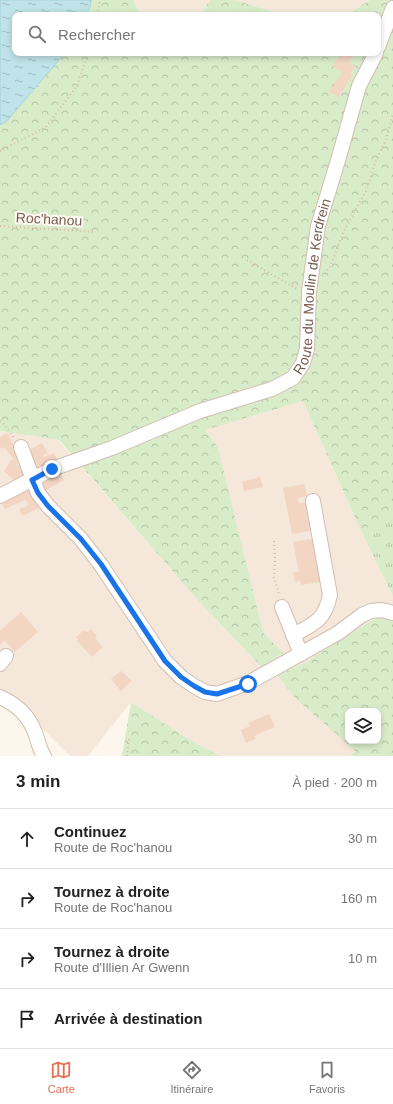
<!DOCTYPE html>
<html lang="fr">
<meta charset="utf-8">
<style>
:root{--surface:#fff;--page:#f2f2f2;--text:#222;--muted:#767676;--line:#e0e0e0;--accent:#e76f51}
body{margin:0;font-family:Arial,sans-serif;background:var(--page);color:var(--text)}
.controls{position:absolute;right:12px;bottom:12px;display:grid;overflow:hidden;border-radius:8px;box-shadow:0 2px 6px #0003}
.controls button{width:36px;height:36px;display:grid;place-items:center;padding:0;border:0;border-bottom:1px solid var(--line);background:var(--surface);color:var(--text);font:20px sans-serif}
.stop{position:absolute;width:12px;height:12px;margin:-9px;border:3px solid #1a73e8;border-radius:50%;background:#fff}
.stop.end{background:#1a73e8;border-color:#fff;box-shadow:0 1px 4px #0008}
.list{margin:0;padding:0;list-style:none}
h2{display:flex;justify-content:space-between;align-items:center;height:52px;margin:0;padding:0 16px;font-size:17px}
h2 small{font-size:13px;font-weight:400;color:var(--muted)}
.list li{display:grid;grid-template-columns:26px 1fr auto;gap:12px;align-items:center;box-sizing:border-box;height:60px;padding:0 16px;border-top:1px solid var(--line)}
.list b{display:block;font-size:15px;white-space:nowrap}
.list p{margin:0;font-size:13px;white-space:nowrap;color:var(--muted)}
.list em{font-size:13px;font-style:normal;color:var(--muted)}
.icon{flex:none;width:22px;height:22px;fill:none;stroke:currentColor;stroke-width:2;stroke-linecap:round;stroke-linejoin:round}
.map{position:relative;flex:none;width:393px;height:756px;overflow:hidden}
.search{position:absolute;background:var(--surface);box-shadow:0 2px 6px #0003;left:12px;right:12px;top:12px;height:44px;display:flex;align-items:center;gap:10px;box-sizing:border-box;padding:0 14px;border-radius:8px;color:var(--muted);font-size:15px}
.sheet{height:292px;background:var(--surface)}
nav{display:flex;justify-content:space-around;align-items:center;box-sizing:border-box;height:56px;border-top:1px solid var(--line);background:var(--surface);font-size:11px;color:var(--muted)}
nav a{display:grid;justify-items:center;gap:2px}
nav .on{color:var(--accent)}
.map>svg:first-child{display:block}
</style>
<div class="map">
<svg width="393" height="756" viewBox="0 0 393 756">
<defs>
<pattern id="grass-tufts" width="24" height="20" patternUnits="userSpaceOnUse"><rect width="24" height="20" fill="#d8ecc9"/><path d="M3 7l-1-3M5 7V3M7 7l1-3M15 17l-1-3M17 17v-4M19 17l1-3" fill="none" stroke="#b4c2a5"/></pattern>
<pattern id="forest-crowns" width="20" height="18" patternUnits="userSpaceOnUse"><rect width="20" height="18" fill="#d8ecc9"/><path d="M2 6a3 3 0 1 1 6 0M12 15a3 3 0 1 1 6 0" fill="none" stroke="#b4c2a5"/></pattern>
<pattern id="water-ripples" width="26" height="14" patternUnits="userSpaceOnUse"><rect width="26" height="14" fill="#bfe3e8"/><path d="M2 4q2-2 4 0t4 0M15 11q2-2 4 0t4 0" fill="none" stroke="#a0bbbe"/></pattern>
</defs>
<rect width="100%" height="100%" fill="#fdf6ec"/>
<path fill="#f5e8da" d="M133,0H210L201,15H141Z
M234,0H370L346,15H285Z
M303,401L361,531L393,596V607L306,662L277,675L295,698L355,751L350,756H221L195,743L131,702L88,756H70L22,708L0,701V431L58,440L201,604L262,667L283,653L263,632L218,447L205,430Z"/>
<path fill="url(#grass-tufts)" d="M393,513V596L361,531Z"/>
<path fill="url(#forest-crowns)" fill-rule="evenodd" d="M91,0H133L141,15H86L90,7Z
M210,0H234L285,15H201Z
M370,0H393V513L361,531L303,401L205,430L218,447L263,632L283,653L262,667L201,604L59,440L0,431V125L6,122L65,53H378V15H346Z
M393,607V756H350L355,751L295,698L277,675L306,662ZM348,711H378V741H348Z
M131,702L195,743L221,756H122Z"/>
<path fill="url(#water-ripples)" stroke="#a5d3da" d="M0,0H91L90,7L86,15H15V53H65L6,122L0,125Z"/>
<path fill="#f3d5c3" d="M341,53H355L349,62L355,66L350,74L352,75L339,97L329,92L342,72L333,66Z
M7,433L22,459L17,464L27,472L17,483L4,471L12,459L16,462L4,447L1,449L0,447V437Z
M42,443L48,453L43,455L44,457L54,453L58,462L36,474L26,451Z
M60,472L64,480L42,492L37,483Z
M260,477L263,487L244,491L242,482Z
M304,484L307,496L298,498L299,503L308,502L313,530L292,534L283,488Z
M29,489L41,507L22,516L19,509L29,505L25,500L5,509L0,500Z
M312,539L320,582L301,585L300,581L295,582L293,572H299L293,542Z
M21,612L38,632L15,652L4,640L0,645V631Z
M91,629L97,636L95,638L103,647L92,657L77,641L78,640L76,637L84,630L87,632Z
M121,671L132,681L121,691L111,679Z
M269,714L275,727L254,736L256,739L246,743L241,730L250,726L248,723Z"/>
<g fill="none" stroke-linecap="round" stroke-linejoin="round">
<defs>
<g id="minor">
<path d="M378,47L393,8"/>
<path d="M21,447L38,493L48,506L81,539L101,565L165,661L181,677L194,686L205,692L217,694L248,683L338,633L362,615L371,611L382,610L393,613"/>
<path id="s1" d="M0,496L52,469L112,448L200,411L272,389L293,378L303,363L307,349L309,292L318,226L339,157L359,86L376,53"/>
<path d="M282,607L301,654"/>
<path d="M293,635C314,624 325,620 330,595L313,501"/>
<path d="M0,664L6,656"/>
<path d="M0,697C19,706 29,716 36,735C38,742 40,750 44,756"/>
</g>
</defs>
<use href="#minor" stroke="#d1beb0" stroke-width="16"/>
<path stroke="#d9b8a5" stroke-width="2" stroke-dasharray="1 3" stroke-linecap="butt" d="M97,15L100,0
M0,151L46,127L77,86L88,53
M0,226L96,232
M247,260L297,289
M325,274L330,267L343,233L367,189L376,160L386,140L393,114
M0,421L5,425L14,438
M274,541L275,559L274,577L279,594
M127,756L129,739"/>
<use href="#minor" stroke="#fff" stroke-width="14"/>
</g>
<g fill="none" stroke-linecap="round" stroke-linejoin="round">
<path stroke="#1a73e8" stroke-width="5" d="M52,469L32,480L38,493L48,506L81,539L101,564L165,661L181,677L194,686L205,692L217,694L248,684"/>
</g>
<g text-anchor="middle" stroke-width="4" stroke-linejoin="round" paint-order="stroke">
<g font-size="14" fill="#7a5c4d" stroke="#fffaf3">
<text transform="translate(49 219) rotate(3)" y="5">Roc'hanou</text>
<text dy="5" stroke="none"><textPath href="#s1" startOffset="412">Route du Moulin de Kerdrein</textPath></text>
</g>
</g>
</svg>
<div class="controls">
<button><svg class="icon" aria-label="layers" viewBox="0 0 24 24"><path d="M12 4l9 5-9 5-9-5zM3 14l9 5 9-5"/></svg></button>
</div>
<div class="stop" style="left:248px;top:684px"></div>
<div class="stop end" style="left:52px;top:469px"></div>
<div class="search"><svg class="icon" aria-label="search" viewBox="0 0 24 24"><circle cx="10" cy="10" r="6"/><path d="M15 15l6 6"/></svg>Rechercher</div>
</div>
<section class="sheet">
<h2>3 min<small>À pied · 200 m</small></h2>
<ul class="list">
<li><svg class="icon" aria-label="ahead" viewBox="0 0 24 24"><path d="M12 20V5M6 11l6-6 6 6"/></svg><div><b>Continuez</b><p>Route de Roc'hanou</p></div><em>30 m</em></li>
<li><svg class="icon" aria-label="right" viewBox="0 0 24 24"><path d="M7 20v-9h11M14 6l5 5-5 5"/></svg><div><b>Tournez à droite</b><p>Route de Roc'hanou</p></div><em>160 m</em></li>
<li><svg class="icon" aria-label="right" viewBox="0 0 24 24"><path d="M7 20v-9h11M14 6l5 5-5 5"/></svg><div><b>Tournez à droite</b><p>Route d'Illien Ar Gwenn</p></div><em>10 m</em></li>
<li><svg class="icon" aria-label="arrive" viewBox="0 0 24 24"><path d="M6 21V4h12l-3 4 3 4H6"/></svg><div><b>Arrivée à destination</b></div></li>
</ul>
</section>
<nav>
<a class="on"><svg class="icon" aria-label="map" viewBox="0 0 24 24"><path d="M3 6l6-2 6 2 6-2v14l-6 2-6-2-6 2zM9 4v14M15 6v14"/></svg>Carte</a>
<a><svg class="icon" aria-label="directions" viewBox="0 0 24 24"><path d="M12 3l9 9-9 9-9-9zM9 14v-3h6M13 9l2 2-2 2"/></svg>Itinéraire</a>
<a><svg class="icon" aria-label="saved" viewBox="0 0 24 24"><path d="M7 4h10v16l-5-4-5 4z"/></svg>Favoris</a>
</nav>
